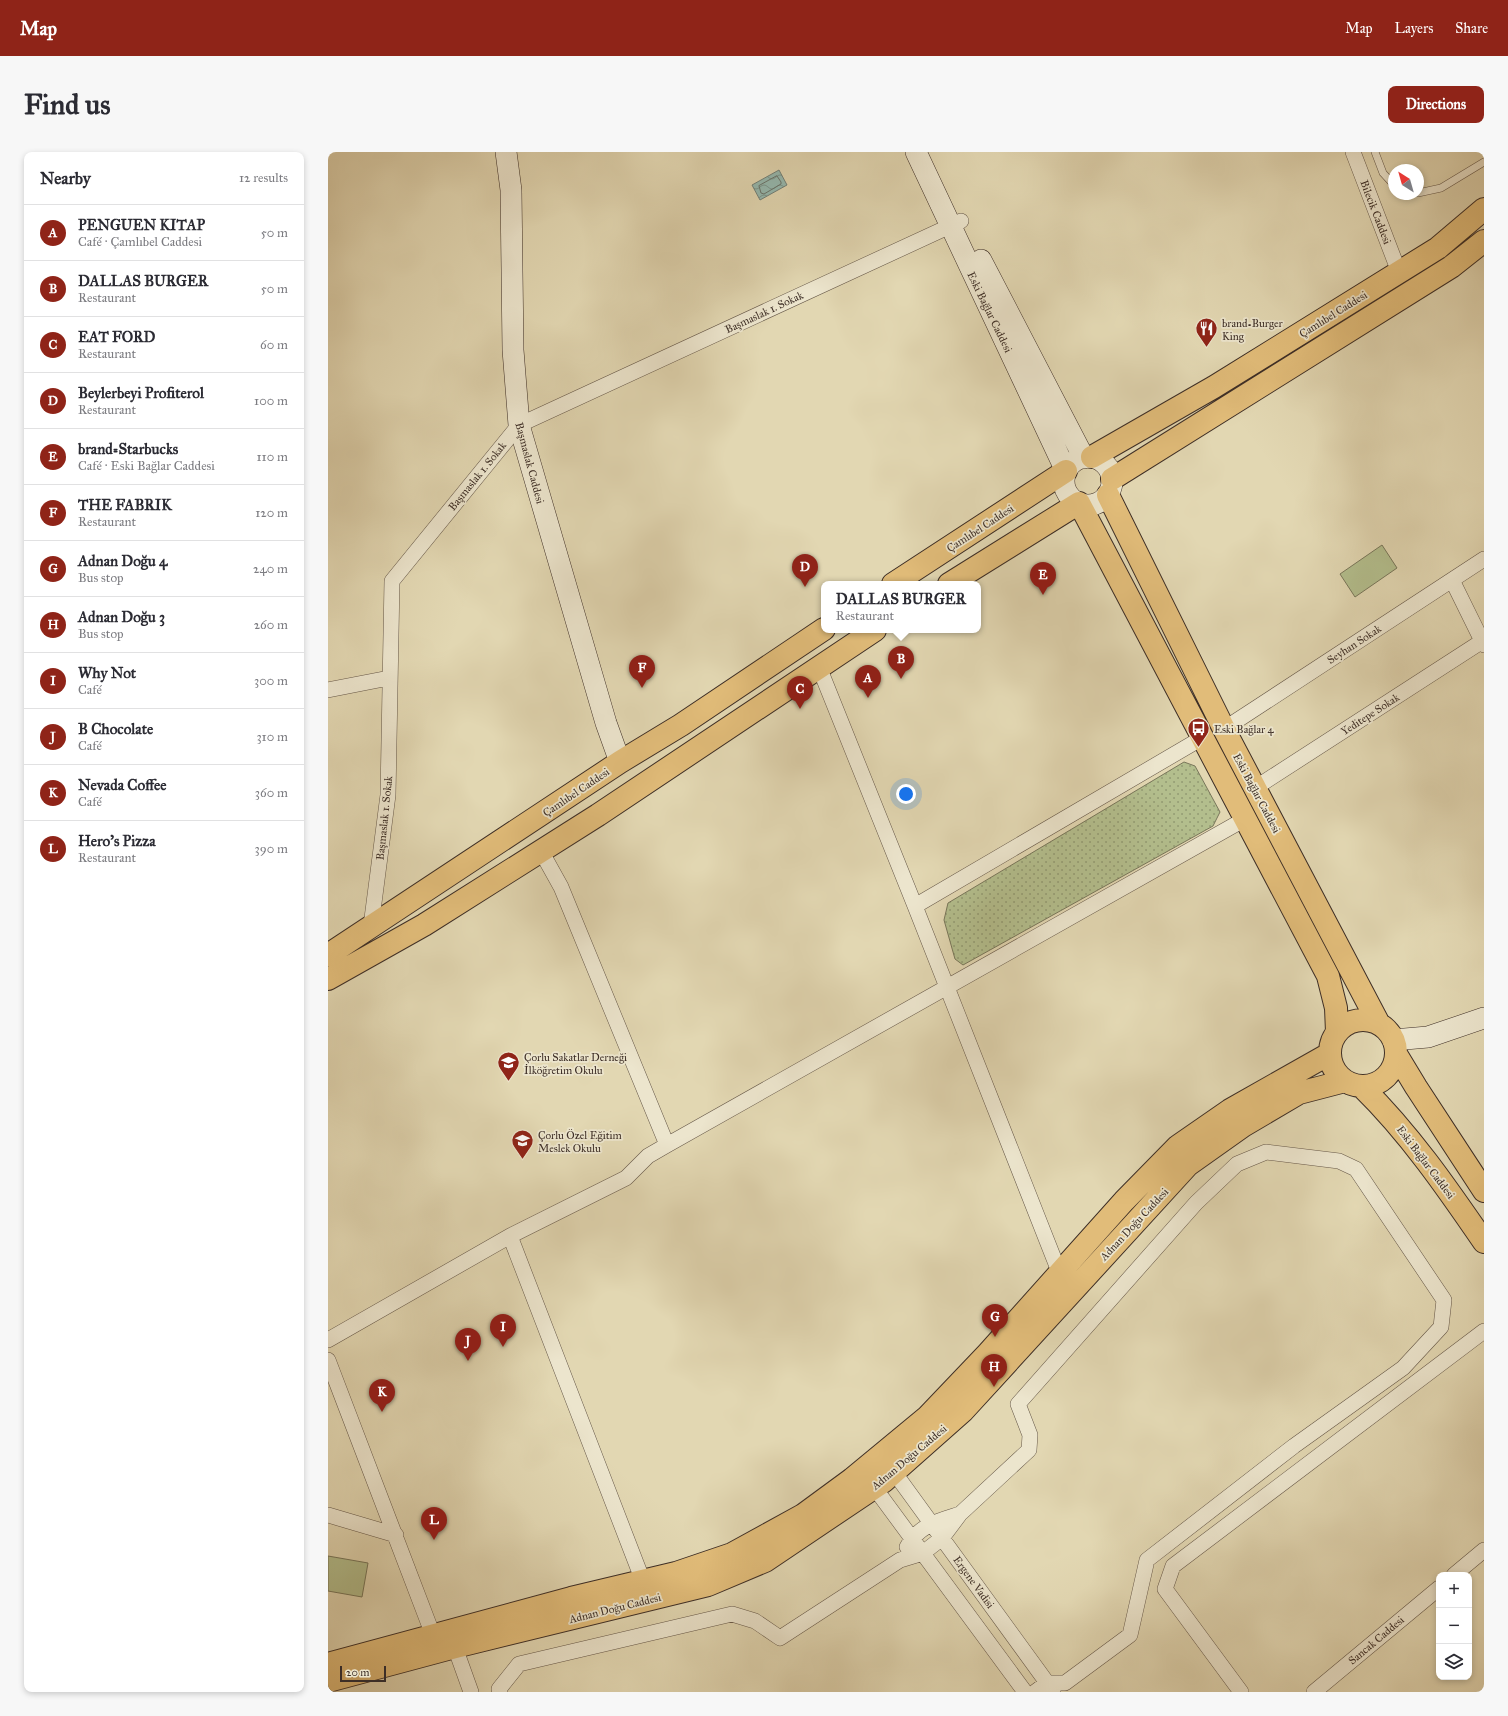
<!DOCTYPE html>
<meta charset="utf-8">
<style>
:root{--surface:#fff;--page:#f7f7f7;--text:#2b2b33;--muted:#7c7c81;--line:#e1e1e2;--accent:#8f2418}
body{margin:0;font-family:"IM FELL Great Primer",serif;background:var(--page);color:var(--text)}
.controls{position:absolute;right:12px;bottom:12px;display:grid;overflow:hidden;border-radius:8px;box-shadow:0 2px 6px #0003}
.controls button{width:36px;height:36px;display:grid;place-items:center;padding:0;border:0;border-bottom:1px solid var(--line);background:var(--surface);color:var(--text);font:20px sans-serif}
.compass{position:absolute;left:1060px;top:12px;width:36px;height:36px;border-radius:50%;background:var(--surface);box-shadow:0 2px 6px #0003;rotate:323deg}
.scale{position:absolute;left:12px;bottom:10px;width:46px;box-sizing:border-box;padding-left:4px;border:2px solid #3d2e26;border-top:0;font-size:11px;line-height:14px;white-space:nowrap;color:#3d2e26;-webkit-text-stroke:3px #ece5cd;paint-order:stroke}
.you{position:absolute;left:578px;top:642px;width:14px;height:14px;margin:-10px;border:3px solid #fff;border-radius:50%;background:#1a73e8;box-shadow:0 0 0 6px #1a73e833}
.badge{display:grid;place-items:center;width:26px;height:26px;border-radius:50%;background:var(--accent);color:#fff;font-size:13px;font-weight:700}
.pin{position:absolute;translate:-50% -33px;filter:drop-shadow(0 1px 2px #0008)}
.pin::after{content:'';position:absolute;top:21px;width:14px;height:12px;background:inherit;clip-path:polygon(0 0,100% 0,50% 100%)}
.popup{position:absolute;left:493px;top:429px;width:160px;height:52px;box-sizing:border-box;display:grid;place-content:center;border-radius:8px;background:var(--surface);filter:drop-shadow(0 1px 3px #0005);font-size:13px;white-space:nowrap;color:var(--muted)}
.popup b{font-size:15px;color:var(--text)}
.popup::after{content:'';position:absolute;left:50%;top:100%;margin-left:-8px;border:8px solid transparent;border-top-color:var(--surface)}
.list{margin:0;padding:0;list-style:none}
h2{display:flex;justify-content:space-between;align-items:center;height:52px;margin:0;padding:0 16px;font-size:17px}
h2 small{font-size:13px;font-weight:400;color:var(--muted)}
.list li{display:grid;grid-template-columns:26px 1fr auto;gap:12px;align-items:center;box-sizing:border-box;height:56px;padding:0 16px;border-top:1px solid var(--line)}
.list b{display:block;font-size:15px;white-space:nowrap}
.list p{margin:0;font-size:13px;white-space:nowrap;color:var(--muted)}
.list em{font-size:13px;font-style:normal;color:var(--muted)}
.icon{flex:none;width:22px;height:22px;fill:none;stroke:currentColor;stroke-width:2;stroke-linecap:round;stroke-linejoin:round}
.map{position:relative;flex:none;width:1156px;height:1540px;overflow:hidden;border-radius:8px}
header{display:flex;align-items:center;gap:24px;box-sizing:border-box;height:56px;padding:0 20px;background:var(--accent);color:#fff}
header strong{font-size:19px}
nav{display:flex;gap:22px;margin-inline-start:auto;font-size:14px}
.intro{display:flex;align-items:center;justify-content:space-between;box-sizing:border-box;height:96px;padding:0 24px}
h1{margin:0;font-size:28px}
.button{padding:10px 18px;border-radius:8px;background:var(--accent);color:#fff;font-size:14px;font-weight:700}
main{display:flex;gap:24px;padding:0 24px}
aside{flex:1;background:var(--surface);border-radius:8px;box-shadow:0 2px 6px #0003}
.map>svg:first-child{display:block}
</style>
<header>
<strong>Map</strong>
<nav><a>Map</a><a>Layers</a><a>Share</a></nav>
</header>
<div class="intro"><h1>Find us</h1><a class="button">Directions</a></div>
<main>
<aside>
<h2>Nearby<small>12 results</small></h2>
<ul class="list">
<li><span class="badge">A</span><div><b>PENGUEN KITAP</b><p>Café · Çamlıbel Caddesi</p></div><em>50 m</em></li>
<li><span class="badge">B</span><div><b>DALLAS BURGER</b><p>Restaurant</p></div><em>50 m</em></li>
<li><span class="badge">C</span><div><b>EAT FORD</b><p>Restaurant</p></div><em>60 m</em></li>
<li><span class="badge">D</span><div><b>Beylerbeyi Profiterol</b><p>Restaurant</p></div><em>100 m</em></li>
<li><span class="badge">E</span><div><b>brand=Starbucks</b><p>Café · Eski Bağlar Caddesi</p></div><em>110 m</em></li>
<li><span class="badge">F</span><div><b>THE FABRIK</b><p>Restaurant</p></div><em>120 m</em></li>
<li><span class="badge">G</span><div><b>Adnan Doğu 4</b><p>Bus stop</p></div><em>240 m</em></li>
<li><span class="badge">H</span><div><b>Adnan Doğu 3</b><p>Bus stop</p></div><em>260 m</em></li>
<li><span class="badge">I</span><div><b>Why Not</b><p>Café</p></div><em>300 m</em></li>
<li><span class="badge">J</span><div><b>B Chocolate</b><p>Café</p></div><em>310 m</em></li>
<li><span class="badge">K</span><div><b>Nevada Coffee</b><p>Café</p></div><em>360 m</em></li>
<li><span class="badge">L</span><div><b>Hero's Pizza</b><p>Restaurant</p></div><em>390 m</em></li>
</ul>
</aside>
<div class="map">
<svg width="1156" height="1540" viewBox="0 0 1156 1540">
<defs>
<pattern id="park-dots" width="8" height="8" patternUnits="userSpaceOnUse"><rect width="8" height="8" fill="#b3be8d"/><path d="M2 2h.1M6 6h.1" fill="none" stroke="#939b73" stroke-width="1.8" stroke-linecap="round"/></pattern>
<pattern id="water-waves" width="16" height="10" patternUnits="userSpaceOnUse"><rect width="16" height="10" fill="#95b9b0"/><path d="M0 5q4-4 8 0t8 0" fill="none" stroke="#7b978f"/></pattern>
</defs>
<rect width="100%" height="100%" fill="#e2d7b2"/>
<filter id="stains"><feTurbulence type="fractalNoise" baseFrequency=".005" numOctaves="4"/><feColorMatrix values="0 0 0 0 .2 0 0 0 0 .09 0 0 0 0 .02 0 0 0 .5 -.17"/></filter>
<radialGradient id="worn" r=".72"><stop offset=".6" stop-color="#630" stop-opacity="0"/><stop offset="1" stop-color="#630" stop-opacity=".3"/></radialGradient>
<path fill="#b3be8d" stroke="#78765a" d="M1054,393L1069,416L1027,445L1012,422Z
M0,1404L40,1411L34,1445L0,1439Z"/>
<path fill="url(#park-dots)" stroke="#78765a" d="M856,610L867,614L892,660L885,674L635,813L627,807L616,768L620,751Z"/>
<path fill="url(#water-waves)" stroke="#728179" d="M451,18L459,33L432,48L424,33Z"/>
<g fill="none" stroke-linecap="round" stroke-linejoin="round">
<path stroke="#69746b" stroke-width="1" d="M449,24L453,30V32L436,42L433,41L431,34Z"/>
<defs>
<path id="lane" d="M1047,0L1055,21L1066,33
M1090,41L1113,36L1156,10"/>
<path id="street" d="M1025,0L1071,120
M1124,428L1156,493
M491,515L587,754L732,1122
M0,538L61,526
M896,577L1156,407
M927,636L1156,488
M213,699L233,735L339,993
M587,754L874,586
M43,774L60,643L64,429L191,273L633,69
M182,1084L315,1429
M0,1188L182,1084L298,1026L320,1004L339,993L917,667
M0,1208L105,1483
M566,1320L725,1539
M546,1335L697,1540
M0,1363L68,1383
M579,1395C591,1373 610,1369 632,1362
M1126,1423L1156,1398
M124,1487L143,1540
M172,1540L171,1537L191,1512L404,1462L427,1469L452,1486L572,1408L595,1401L614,1386L632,1362L701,1298L702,1283L690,1252L868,1051L909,1012L938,1000L1011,1009L1028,1017L1116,1148L1113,1175L1075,1216L966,1294L819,1408L802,1483L737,1531H719L707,1540
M913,1540L837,1437L845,1414L1156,1179
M986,1540L1111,1436"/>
<path id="secondary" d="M178,0L183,38L185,198L191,273L278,571L292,610
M588,0L738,319
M653,108L756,306
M736 329a24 24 0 1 1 48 0a24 24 0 1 1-48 0Z
M1065,888L1100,885L1156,866"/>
<path id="primary" d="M764,305L886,235L1110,96L1156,57
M784,327L1123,115L1156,89
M780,343L896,577L1051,872
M565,432L738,319
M621,432L751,351L1000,824L1008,856L1009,880
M0,803L292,610L353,573L496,477
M0,827L96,773L270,663L547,478
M1002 901a33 33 0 1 1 66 0a33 33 0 1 1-66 0Z
M1068,902L1088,935L1156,1039
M1034,935C1081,981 1119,1036 1156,1090
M0,1512L243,1446L348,1421L404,1402L475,1363L524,1327L599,1265L660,1201L796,1049L850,994L902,958L1001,902
M0,1529L127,1495L380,1433L437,1409L556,1329L635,1259L860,1013L915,974L971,941L1017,929"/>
</defs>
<use href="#lane" stroke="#665849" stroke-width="8"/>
<use href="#street" stroke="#665849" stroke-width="16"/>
<use href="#secondary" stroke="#3d2e26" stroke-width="22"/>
<use href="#primary" stroke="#3d2e26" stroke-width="24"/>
<use href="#lane" stroke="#ece5cd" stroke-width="7"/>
<use href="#street" stroke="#ece5cd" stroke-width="15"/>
<use href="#secondary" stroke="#ece5cd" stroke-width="21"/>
<use href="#primary" stroke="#e1bc79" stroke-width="22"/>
</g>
<defs>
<symbol id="restaurant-pin" viewBox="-11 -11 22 30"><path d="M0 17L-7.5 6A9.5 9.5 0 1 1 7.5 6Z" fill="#8f2418" stroke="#ece5cd"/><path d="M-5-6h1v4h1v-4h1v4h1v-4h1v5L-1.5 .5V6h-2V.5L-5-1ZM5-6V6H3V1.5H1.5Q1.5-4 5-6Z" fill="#fff"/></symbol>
<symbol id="bus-pin" viewBox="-11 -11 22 30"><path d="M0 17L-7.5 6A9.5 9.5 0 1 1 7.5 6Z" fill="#8f2418" stroke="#ece5cd"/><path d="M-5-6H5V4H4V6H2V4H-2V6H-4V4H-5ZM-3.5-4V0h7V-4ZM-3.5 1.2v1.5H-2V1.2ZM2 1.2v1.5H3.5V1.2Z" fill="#fff"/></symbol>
<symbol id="school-pin" viewBox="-11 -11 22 30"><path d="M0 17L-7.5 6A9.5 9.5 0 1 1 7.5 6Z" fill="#8f2418" stroke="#ece5cd"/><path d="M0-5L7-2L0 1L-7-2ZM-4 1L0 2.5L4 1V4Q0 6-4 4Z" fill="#fff"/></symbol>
</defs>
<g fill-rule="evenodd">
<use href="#restaurant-pin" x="866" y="164" width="25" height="34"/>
<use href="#bus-pin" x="858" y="564" width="25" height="34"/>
<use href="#school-pin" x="168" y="898" width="25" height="34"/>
<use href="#school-pin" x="182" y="976" width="25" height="34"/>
</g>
<g text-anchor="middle" stroke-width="3.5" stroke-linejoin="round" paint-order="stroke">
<g font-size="11" fill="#3d2e26" stroke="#ece5cd">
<text transform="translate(1048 60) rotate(69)" y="4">Bilecik Caddesi</text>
<text transform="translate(436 160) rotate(-25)" y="4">Başmaslak 1. Sokak</text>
<text transform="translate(662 160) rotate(64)" y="4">Eski Bağlar Caddesi</text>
<text transform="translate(1005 162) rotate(-32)" y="4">Çamlıbel Caddesi</text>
<text transform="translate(202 311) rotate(75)" y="4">Başmaslak Caddesi</text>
<text transform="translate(149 324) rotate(-51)" y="4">Başmaslak 1. Sokak</text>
<text transform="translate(652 376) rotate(-33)" y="4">Çamlıbel Caddesi</text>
<text transform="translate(1026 492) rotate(-33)" y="4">Seyhan Sokak</text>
<text transform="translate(1042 562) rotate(-33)" y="4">Yeditepe Sokak</text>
<text transform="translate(248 640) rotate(-34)" y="4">Çamlıbel Caddesi</text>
<text transform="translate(929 641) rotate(62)" y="4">Eski Bağlar Caddesi</text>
<text transform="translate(56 666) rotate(-84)" y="4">Başmaslak 1. Sokak</text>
<text transform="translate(1098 1010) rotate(53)" y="4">Eski Bağlar Caddesi</text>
<text transform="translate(806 1072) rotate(-47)" y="4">Adnan Doğu Caddesi</text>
<text transform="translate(581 1305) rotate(-40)" y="4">Adnan Doğu Caddesi</text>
<text transform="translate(646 1430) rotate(54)" y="4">Ergene Vadisi</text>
<text transform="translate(287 1456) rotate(-14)" y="4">Adnan Doğu Caddesi</text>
<text transform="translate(1048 1488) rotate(-40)" y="4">Sancak Caddesi</text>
</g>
<g font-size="11" fill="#3d2e26" stroke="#ece5cd" text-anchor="start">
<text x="894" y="175">brand=Burger<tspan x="894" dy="13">King</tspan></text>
<text x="886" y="581">Eski Bağlar 4</text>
<text x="196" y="909">Çorlu Sakatlar Derneği<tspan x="196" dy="13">İlköğretim Okulu</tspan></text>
<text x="210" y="987">Çorlu Özel Eğitim<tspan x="210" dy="13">Meslek Okulu</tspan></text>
</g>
</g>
<rect width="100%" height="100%" filter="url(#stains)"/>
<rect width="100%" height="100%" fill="url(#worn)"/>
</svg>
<div class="controls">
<button>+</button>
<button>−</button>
<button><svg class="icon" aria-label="layers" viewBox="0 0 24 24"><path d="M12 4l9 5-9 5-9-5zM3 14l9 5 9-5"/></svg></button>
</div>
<svg class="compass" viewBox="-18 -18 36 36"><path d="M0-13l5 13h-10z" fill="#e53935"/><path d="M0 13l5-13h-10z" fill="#7c7c81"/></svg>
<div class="scale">20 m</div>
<div class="you"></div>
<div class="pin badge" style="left:540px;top:546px">A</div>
<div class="pin badge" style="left:573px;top:527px">B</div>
<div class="popup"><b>DALLAS BURGER</b>Restaurant</div>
<div class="pin badge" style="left:472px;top:557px">C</div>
<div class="pin badge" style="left:477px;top:435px">D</div>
<div class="pin badge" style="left:715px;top:443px">E</div>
<div class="pin badge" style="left:314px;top:536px">F</div>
<div class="pin badge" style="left:667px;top:1185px">G</div>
<div class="pin badge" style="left:666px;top:1235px">H</div>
<div class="pin badge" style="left:175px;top:1195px">I</div>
<div class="pin badge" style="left:140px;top:1209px">J</div>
<div class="pin badge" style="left:54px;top:1260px">K</div>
<div class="pin badge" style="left:106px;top:1388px">L</div>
</div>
</main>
